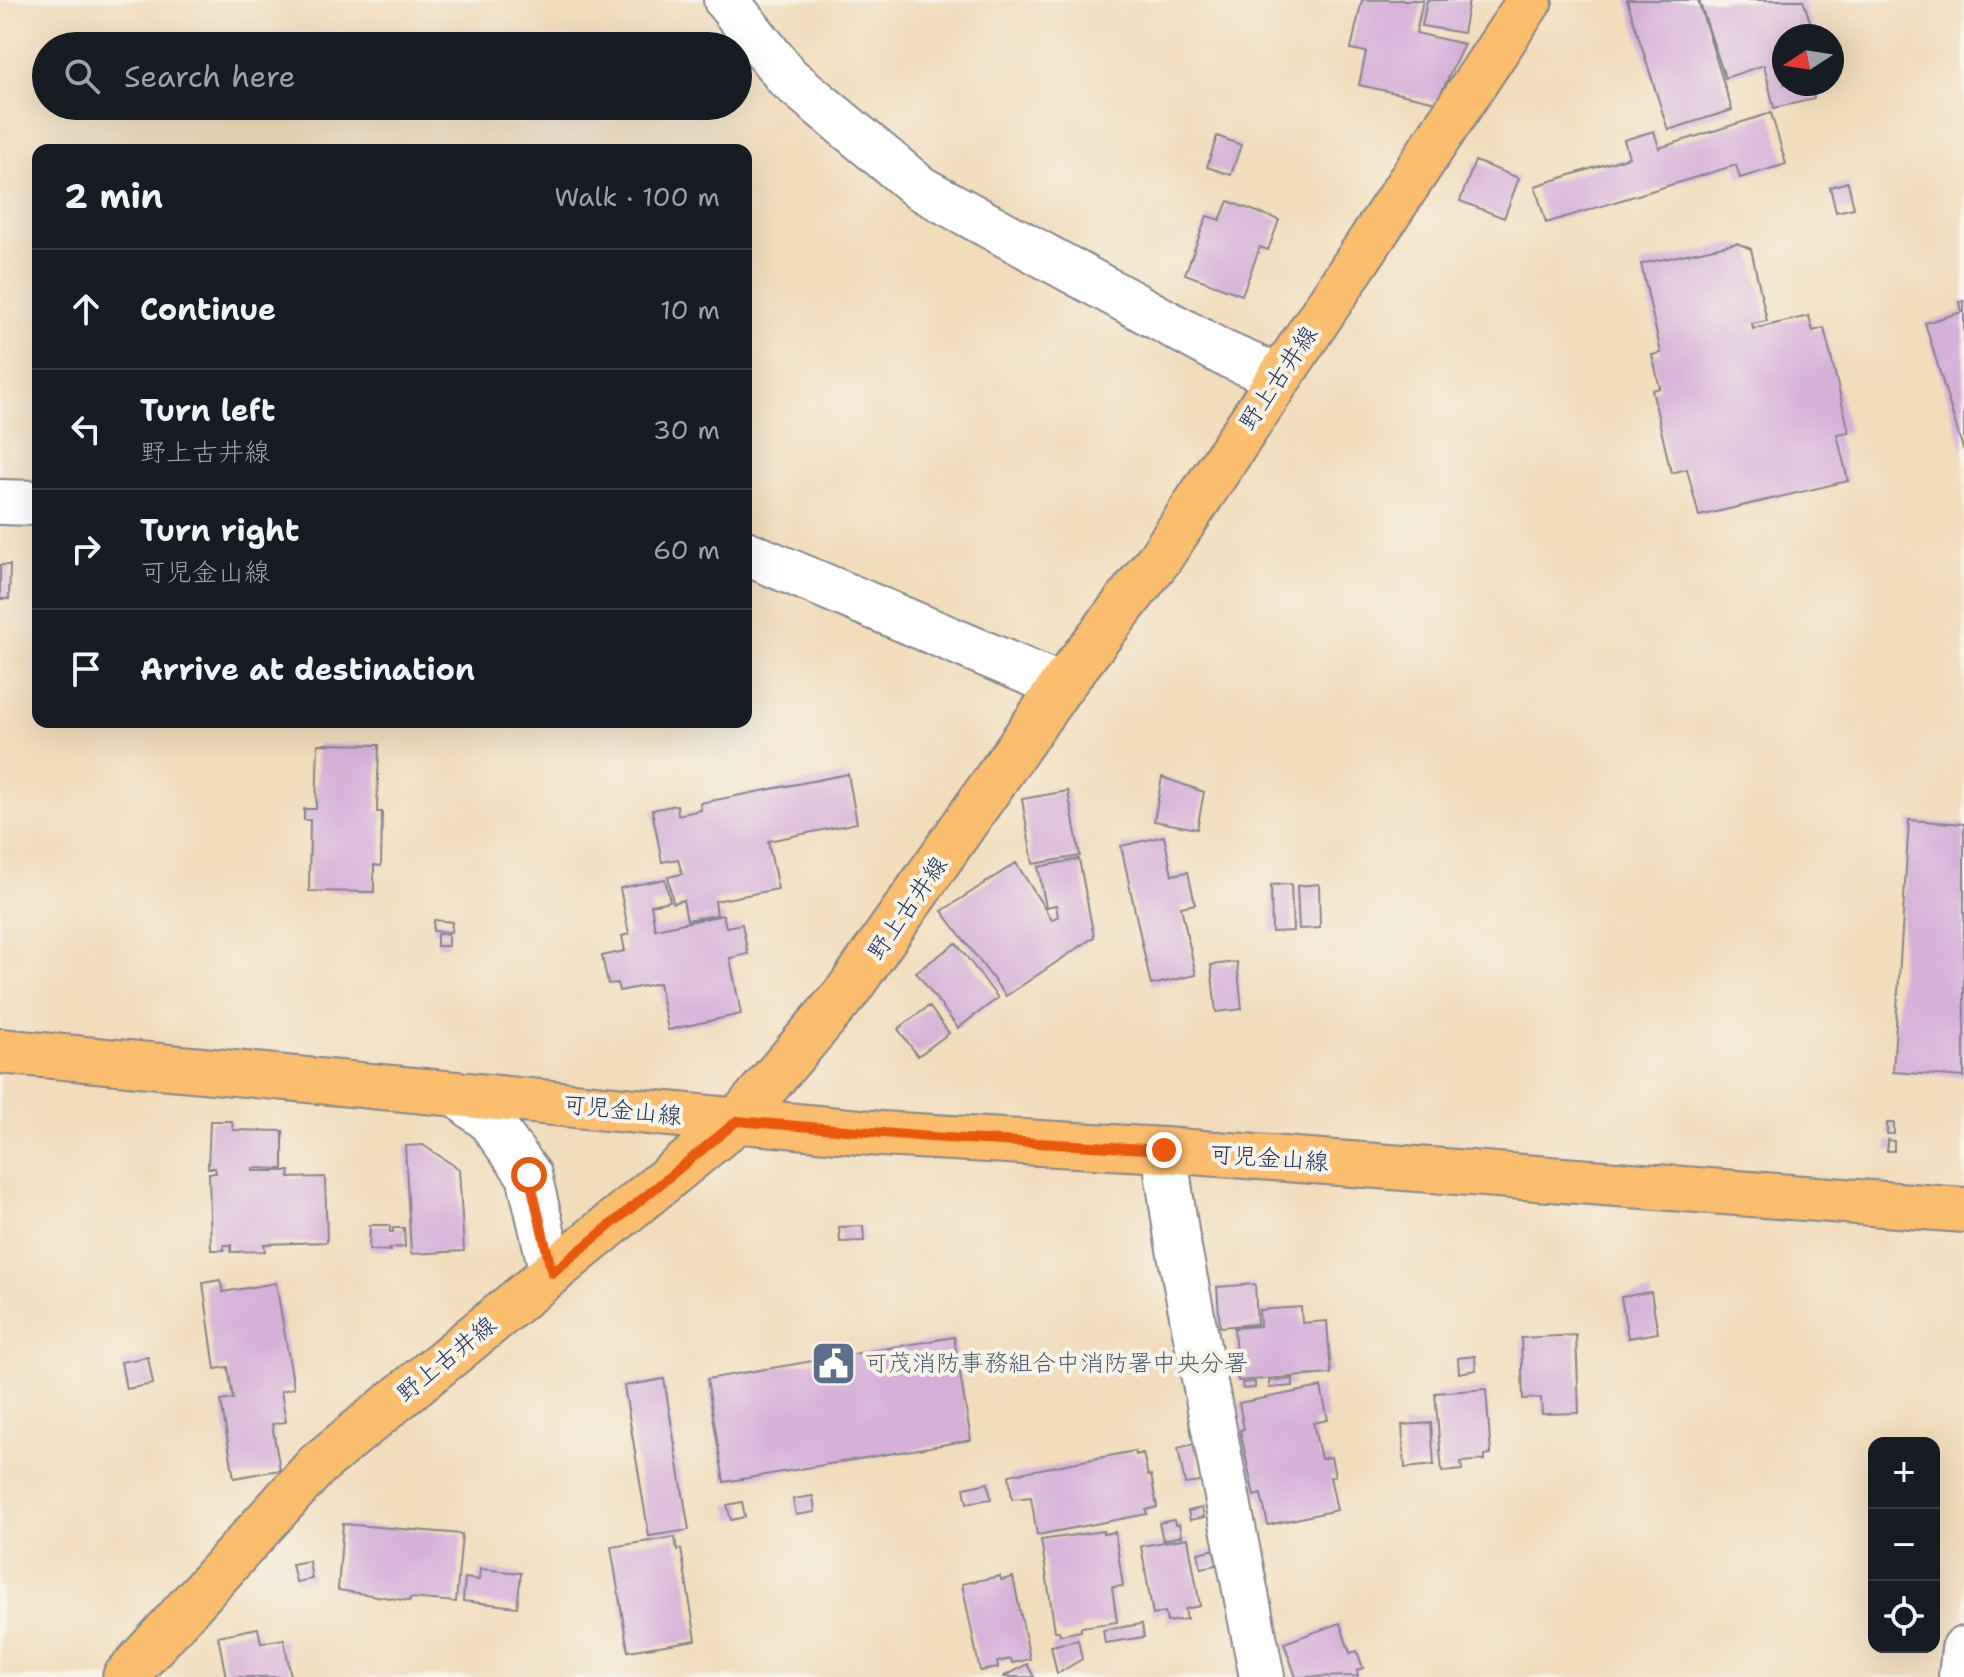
<!DOCTYPE html>
<meta charset="utf-8">
<style>
:root{--surface:#171b24;--page:#242831;--text:#f1f3f6;--muted:#9ea1a6;--line:#363941}
body{margin:0;font-family:"Shantell Sans","Klee One",sans-serif;background:var(--page);color:var(--text)}
.controls{position:absolute;right:24px;bottom:24px;display:grid;overflow:hidden;border-radius:16px;box-shadow:0 8px 32px #0002}
.controls button{width:72px;height:72px;display:grid;place-items:center;padding:0;border:0;border-bottom:2px solid var(--line);background:var(--surface);color:var(--text);font:40px sans-serif}
.compass{position:absolute;left:1772px;top:24px;width:72px;height:72px;border-radius:50%;background:var(--surface);box-shadow:0 8px 32px #0002;rotate:258deg}
.stop{position:absolute;width:24px;height:24px;margin:-18px;border:6px solid #ea580c;border-radius:50%;background:#fff}
.stop.end{background:#ea580c;border-color:#fff;box-shadow:0 2px 8px #0008}
.list{margin:0;padding:0;list-style:none}
h2{display:flex;justify-content:space-between;align-items:center;height:104px;margin:0;padding:0 32px;font-size:34px}
h2 small{font-size:26px;font-weight:400;color:var(--muted)}
.list li{display:grid;grid-template-columns:52px 1fr auto;gap:24px;align-items:center;box-sizing:border-box;height:120px;padding:0 32px;border-top:2px solid var(--line)}
.list b{display:block;font-size:30px;white-space:nowrap}
.list p{margin:0;font-size:26px;white-space:nowrap;color:var(--muted)}
.list em{font-size:26px;font-style:normal;color:var(--muted)}
.icon{flex:none;width:44px;height:44px;fill:none;stroke:currentColor;stroke-width:2;stroke-linecap:round;stroke-linejoin:round}
.map{position:relative;flex:none;width:1964px;height:1677px;overflow:hidden}
.search{position:absolute;background:var(--surface);box-shadow:0 8px 32px #0002;left:32px;top:32px;width:720px;height:88px;display:flex;align-items:center;gap:20px;box-sizing:border-box;padding:0 28px;border-radius:44px;color:var(--muted);font-size:30px}
.panel{position:absolute;background:var(--surface);box-shadow:0 8px 32px #0002;left:32px;top:144px;width:720px;height:584px;border-radius:16px}
.map>svg:first-child{display:block}
</style>
<div class="map">
<svg width="1964" height="1677" viewBox="0 0 1964 1677">
<rect width="100%" height="100%" fill="#f7f3e8"/>
<filter id="ink" filterUnits="userSpaceOnUse"><feTurbulence type="fractalNoise" baseFrequency=".0125" numOctaves="2"/><feDisplacementMap in="SourceGraphic" scale="16" xChannelSelector="R" yChannelSelector="G"/><feConvolveMatrix kernelMatrix="1 2 1 2 8 2 1 2 1" color-interpolation-filters="sRGB"/></filter>
<filter id="wash" filterUnits="userSpaceOnUse"><feTurbulence type="fractalNoise" baseFrequency=".006" numOctaves="4" result="noise"/><feDisplacementMap in="SourceGraphic" scale="32" xChannelSelector="R" yChannelSelector="G"/><feGaussianBlur stdDeviation="1.8" result="paint"/><feColorMatrix in="noise" values="0 0 0 0 0 0 0 0 0 0 0 0 0 0 0 0 0 1.4 0 .05"/><feComposite in="paint" operator="in"/></filter>
<g filter="url(#wash)">
<rect width="100%" height="100%" fill="#f1dcbb"/>
<g id="blocks">
<path fill="#d6b0d9" d="M1362,0H1423L1416,33L1464,44L1437,102L1359,85L1366,52L1351,49Z
M1427,0H1469L1463,33L1422,26Z
M1627,0H1698L1732,110L1668,130Z
M1699,0H1803L1815,36H1784V84H1812L1814,99L1774,108L1764,65L1725,78Z
M1771,113L1786,164L1740,178L1736,165L1546,223L1535,186L1629,157L1624,140L1654,131L1659,148Z
M1217,136L1241,145L1231,175L1207,167Z
M1475,161L1519,178L1504,218L1460,201Z
M1848,182L1854,208L1836,212L1830,187Z
M1228,201L1279,220L1268,250L1260,247L1242,295L1185,274L1207,216L1220,220Z
M1737,243L1751,249L1767,321L1752,324L1753,329L1809,316L1813,331L1824,328L1849,432L1837,434L1848,481L1699,516L1687,469L1671,473L1652,390L1660,388L1652,355L1661,353L1641,264Z
M1964,301V449H1963L1925,323L1962,312L1960,302Z
M0,565H10L9,599H0Z
M318,744L379,745L377,812H382L381,866L374,865V892L309,891L310,820H304V809H316Z
M848,774L857,823L768,841L778,889L715,901L717,915L687,920L683,900L673,903L668,877L682,874L678,859L662,862L652,810L677,805L678,815L701,810L700,803Z
M1162,777L1204,792L1197,829L1154,821Z
M1068,791L1080,856L1033,864L1022,799Z
M1909,820L1964,824V1077L1893,1072Z
M1164,836L1172,875L1188,872L1195,904L1181,907L1196,975L1151,985L1121,846Z
M1079,859L1094,937L1006,996L942,911L1016,863L1052,920L1058,916L1056,905L1046,907L1038,867Z
M665,879L670,901L651,905L655,929L723,915L726,927L742,924L748,954L730,958L741,1014L668,1030L659,983L619,991L617,983L608,984L602,956L625,951L622,936L629,934L620,888Z
M1291,884L1293,931L1272,932L1271,885Z
M1319,884L1320,928L1299,929L1297,886Z
M434,920L452,922L451,932L433,931Z
M437,934H448V946H437Z
M956,943L998,998L958,1028L916,972Z
M1237,962L1242,1009L1216,1012L1211,965Z
M929,1006L949,1033L918,1056L898,1029Z
M210,1121H232L233,1130L283,1131V1169L253,1168V1171H290L289,1178L325,1177L327,1242L264,1244L265,1251L231,1252V1245H224V1250H211L209,1173H216L215,1168H208Z
M1887,1123H1894V1134H1887Z
M1887,1140L1894,1141V1151H1887Z
M423,1145L459,1169L464,1251L411,1254L405,1146Z
M370,1225H390V1232H393V1228H404L405,1247L389,1248L390,1251L369,1250Z
M863,1226L864,1241L840,1242L839,1227Z
M220,1280L223,1292L276,1283L294,1388L281,1391L286,1422L272,1424L280,1470L234,1478L221,1401L233,1399L228,1367L215,1369L203,1283Z
M1255,1284L1257,1324L1220,1327L1217,1287Z
M1651,1292L1658,1333L1628,1338L1621,1297Z
M1301,1307L1302,1323L1327,1321L1331,1374L1238,1381L1234,1328L1260,1326L1259,1310Z
M1576,1335L1579,1413L1542,1414L1541,1398L1523,1399L1521,1338Z
M954,1337L971,1440L724,1482L707,1379Z
M1475,1356L1476,1370L1459,1373L1458,1358Z
M148,1357L153,1384L126,1389L121,1362Z
M664,1379L689,1530L649,1536L624,1386Z
M1293,1379V1386L1269,1388V1381Z
M1255,1382V1388L1243,1389L1242,1383Z
M1321,1387L1328,1420L1313,1423L1321,1459L1331,1457L1335,1476L1330,1477L1337,1510L1268,1525L1261,1494L1254,1496L1240,1430L1244,1429L1239,1403Z
M1486,1389L1491,1454L1485,1455V1460L1461,1462L1462,1470L1442,1472L1435,1393Z
M1431,1423L1434,1465L1405,1468L1402,1425Z
M1194,1444L1201,1482L1185,1484L1178,1448Z
M1135,1451L1136,1455L1143,1453L1148,1476L1151,1475L1157,1507L1146,1510L1147,1514L1037,1535L1031,1497L1012,1499L1009,1475Z
M988,1483L991,1499L967,1503L964,1488Z
M813,1496L815,1512L796,1515L793,1499Z
M742,1502L745,1517L731,1520L727,1505Z
M1202,1508L1204,1517L1190,1520L1188,1511Z
M1174,1520L1175,1525L1179,1524L1181,1536L1163,1540L1159,1523Z
M343,1524L462,1534L456,1602L410,1598V1601L338,1590Z
M1103,1531V1534L1115,1532L1123,1586L1112,1587L1117,1622L1081,1627V1631L1060,1635L1059,1631H1055L1041,1540Z
M675,1537L677,1550L681,1549L696,1640L628,1651L611,1547Z
M1188,1538L1200,1606L1185,1609L1187,1619L1167,1622L1165,1612L1153,1615L1141,1546Z
M1220,1548L1223,1564L1201,1568L1198,1553Z
M309,1561L312,1579L296,1582L292,1564Z
M480,1569L521,1573L517,1607L463,1601L465,1578L479,1580Z
M1000,1576L1001,1580L1013,1577L1030,1659L1012,1663L1011,1659L997,1662L998,1668L980,1671L962,1584Z
M1340,1623L1350,1653L1357,1651L1363,1668L1357,1670L1358,1676L1296,1677L1284,1643Z
M1142,1624L1144,1637L1105,1643L1103,1630Z
M258,1628L261,1643L284,1639L291,1677H226L218,1636Z
M1078,1640L1082,1659L1057,1674L1051,1646Z
M1027,1664L1034,1677H1003Z"/>
</g>
</g>
<g filter="url(#ink)">
<use href="#blocks" fill-opacity="0" stroke="#86868c" stroke-width="2"/>
<g fill="none" stroke-linecap="round" stroke-linejoin="round">
<defs>
<path id="minor" d="M726,0L787,77L920,188L1223,353L1278,377
M0,502L38,503
M746,553L1061,686
M456,1094L489,1120L529,1175L552,1273
M1164,1150L1177,1238L1262,1677
M1961,1677L1964,1649"/>
<path id="major" d="M0,1051L881,1134L1164,1150L1964,1210
M125,1677L318,1464L737,1121L847,992L1061,686L1160,558L1530,0"/>
</defs>
<use href="#minor" stroke="#86868c" stroke-width="48"/>
<use href="#major" stroke="#86868c" stroke-width="48"/>
<use href="#minor" stroke="#fff" stroke-width="44"/>
<use href="#major" stroke="#fbbd6e" stroke-width="44"/>
</g>
</g>
<g fill="none" stroke-linecap="round" stroke-linejoin="round" filter="url(#ink)">
<path stroke="#ea580c" stroke-width="10" d="M529,1175L552,1273L737,1121L930,1137L1164,1150"/>
</g>
<defs>
<symbol id="civic-square" viewBox="-11 -11 22 22"><rect x="-9" y="-9" width="18" height="18" rx="4" fill="#5c6f8a" stroke="#f7f3e8"/><path d="M-.6-6.5H3V-4.5H.6V-3L4-1V1h2V6H-6V1h2V-1L-.6-3ZM-1.2 2.5V6h2.4V2.5Z" fill="#fff"/></symbol>
</defs>
<g fill-rule="evenodd">
<use href="#civic-square" x="808" y="1338" width="51" height="51"/>
</g>
<g text-anchor="middle" stroke-width="8" stroke-linejoin="round" paint-order="stroke">
<g font-size="24" fill="#1b2f5e" stroke="#f7f3e8">
<text transform="translate(1278 378) rotate(-56)" y="8">野上古井線</text>
<text transform="translate(907 908) rotate(-55)" y="8">野上古井線</text>
<text transform="translate(622 1110) rotate(6)" y="8">可児金山線</text>
<text transform="translate(1269 1158) rotate(4)" y="8">可児金山線</text>
<text transform="translate(446 1359) rotate(-39)" y="8">野上古井線</text>
</g>
<g font-size="24" fill="#4e5e75" stroke="#f7f3e8" text-anchor="start">
<text x="864" y="1371">可茂消防事務組合中消防署中央分署</text>
</g>
</g>
</svg>
<div class="controls">
<button>+</button>
<button>−</button>
<button><svg class="icon" aria-label="locate" viewBox="0 0 24 24"><circle cx="12" cy="12" r="6"/><path d="M12 2v4M12 18v4M2 12h4M18 12h4"/></svg></button>
</div>
<svg class="compass" viewBox="-18 -18 36 36"><path d="M0-13l5 13h-10z" fill="#e53935"/><path d="M0 13l5-13h-10z" fill="#9ea1a6"/></svg>
<div class="stop" style="left:529px;top:1175px"></div>
<div class="stop end" style="left:1164px;top:1150px"></div>
<div class="search"><svg class="icon" aria-label="search" viewBox="0 0 24 24"><circle cx="10" cy="10" r="6"/><path d="M15 15l6 6"/></svg>Search here</div>
<section class="panel">
<h2>2 min<small>Walk · 100 m</small></h2>
<ul class="list">
<li><svg class="icon" aria-label="ahead" viewBox="0 0 24 24"><path d="M12 20V5M6 11l6-6 6 6"/></svg><div><b>Continue</b></div><em>10 m</em></li>
<li><svg class="icon" aria-label="left" viewBox="0 0 24 24"><path d="M17 20v-9H6M10 6l-5 5 5 5"/></svg><div><b>Turn left</b><p>野上古井線</p></div><em>30 m</em></li>
<li><svg class="icon" aria-label="right" viewBox="0 0 24 24"><path d="M7 20v-9h11M14 6l5 5-5 5"/></svg><div><b>Turn right</b><p>可児金山線</p></div><em>60 m</em></li>
<li><svg class="icon" aria-label="arrive" viewBox="0 0 24 24"><path d="M6 21V4h12l-3 4 3 4H6"/></svg><div><b>Arrive at destination</b></div></li>
</ul>
</section>
</div>
